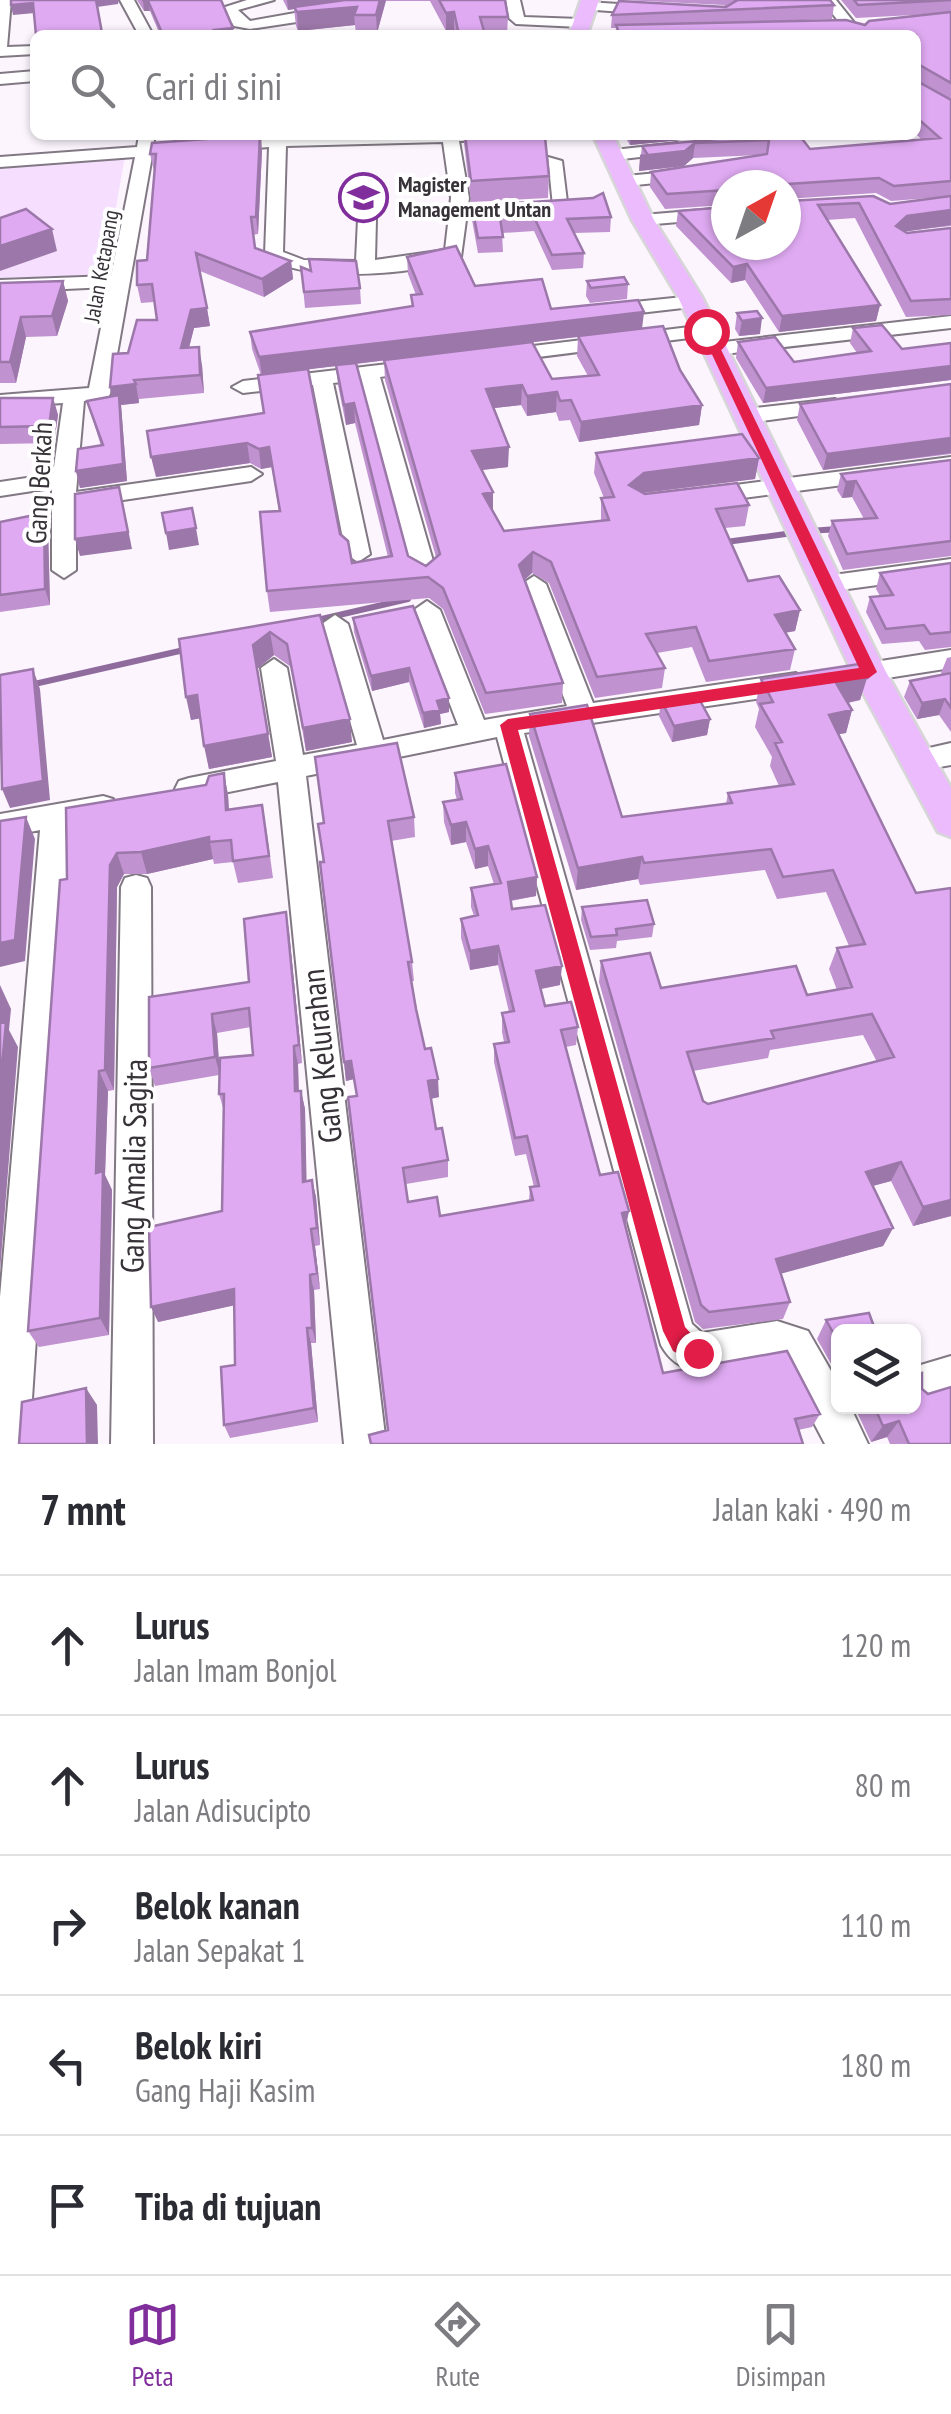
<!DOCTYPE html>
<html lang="id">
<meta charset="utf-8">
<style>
:root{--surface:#fff;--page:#f7f7f7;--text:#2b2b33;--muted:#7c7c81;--line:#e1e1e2;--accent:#812e9d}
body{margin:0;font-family:"PT Sans Narrow",sans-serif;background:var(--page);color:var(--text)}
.controls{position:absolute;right:30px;bottom:30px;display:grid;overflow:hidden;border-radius:15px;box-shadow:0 2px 8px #0004}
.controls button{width:90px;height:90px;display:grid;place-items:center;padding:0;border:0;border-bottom:2px solid var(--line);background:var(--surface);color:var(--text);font:50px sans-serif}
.compass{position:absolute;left:711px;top:170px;width:90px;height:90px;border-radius:50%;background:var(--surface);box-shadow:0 2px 8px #0004;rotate:40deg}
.stop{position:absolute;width:30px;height:30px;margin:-22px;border:8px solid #e11d48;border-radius:50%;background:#fff}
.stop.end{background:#e11d48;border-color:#fff;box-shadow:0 2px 10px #0008}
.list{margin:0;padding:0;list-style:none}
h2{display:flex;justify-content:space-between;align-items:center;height:130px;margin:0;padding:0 40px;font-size:42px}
h2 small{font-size:32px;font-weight:400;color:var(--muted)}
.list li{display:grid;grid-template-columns:65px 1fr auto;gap:30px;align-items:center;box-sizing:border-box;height:140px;padding:0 40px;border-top:2px solid var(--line)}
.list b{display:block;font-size:38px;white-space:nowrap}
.list p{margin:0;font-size:32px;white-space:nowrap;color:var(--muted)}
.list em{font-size:32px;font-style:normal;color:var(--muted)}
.icon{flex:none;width:55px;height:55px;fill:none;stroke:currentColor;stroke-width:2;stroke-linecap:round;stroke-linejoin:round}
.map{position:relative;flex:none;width:951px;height:1444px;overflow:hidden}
.search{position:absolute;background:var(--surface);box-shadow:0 2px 8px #0004;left:30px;right:30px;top:30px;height:110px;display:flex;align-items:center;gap:25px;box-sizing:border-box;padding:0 35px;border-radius:15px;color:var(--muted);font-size:38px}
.sheet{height:830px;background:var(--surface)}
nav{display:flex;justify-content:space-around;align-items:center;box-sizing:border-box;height:140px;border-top:2px solid var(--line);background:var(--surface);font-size:28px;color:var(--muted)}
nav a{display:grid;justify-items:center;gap:5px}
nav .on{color:var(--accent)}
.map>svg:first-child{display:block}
</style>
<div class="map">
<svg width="951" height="1444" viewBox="0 0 951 1444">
<rect width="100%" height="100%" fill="#fcf5fe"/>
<path fill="#f5defe" d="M125,156L104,275L0,278V169Z"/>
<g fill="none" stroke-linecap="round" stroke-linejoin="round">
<path stroke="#906c9e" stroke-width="5" d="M826,530L837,529"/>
<path stroke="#906c9e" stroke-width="6" d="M810,531L837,529
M726,542L793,533
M313,621L408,599
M30,685L184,650"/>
<defs>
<path id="minor" d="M0,0H11L7,47L35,46V54L0,56Z
M120,0H134L153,35H139Z
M247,0H274L238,10L250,21L368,0L356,13L250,29L234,26L222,8Z
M506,0H520L524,17L580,19L587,23L580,27L516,24L509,18Z
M822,0H836L864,35H849Z
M587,2L650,6L657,10L650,14L582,9Z
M35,71V81L0,84V74Z
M139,135H155L153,145L270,135H531L523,140L459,141L469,198L461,257C425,275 293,285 265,254L269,147L152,156L110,394L107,399L84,401L76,492L251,467L262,474L251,481L76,507V570L64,578L52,570V488L0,496V482L53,474L63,403L0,407V395L89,388L109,287L0,292V280L111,276L135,157L0,167V157L137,147ZM443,142L451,198L445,250L375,260L376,219L367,214L358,219L356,261L304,260L283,252L286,146Z
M677,143L685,148L683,152L614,160L606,155L614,150Z
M548,157L562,161L568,210L553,206Z
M689,170L695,171V179L626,186L617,181L626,176Z
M726,208V218L643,225L634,220L643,215Z
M693,296L703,302L700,306L605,317L595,311L605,305Z
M951,316V328L715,355L705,349L715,343Z
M706,325L716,331L713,335L499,362L489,356L499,350Z
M422,360L429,362V370L380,377L437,575L425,583L413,575L360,380L333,383L370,554L358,562L346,554L313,385L243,393L232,387L243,381Z
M835,399L846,405L843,410L747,423L736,416L747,409Z
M951,457V471L705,503L693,496L705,489Z
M951,559V575L826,592L814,584L826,576Z
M534,576L546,584L593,703L796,673L809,683L796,693L524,733L692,1324L702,1333L777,1321L808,1331L838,1383V1406H850L868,1444H825L782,1362C741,1358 687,1393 661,1345L497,737L306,776L386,1444H344L278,782L189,800L179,797L175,789L179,781L189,778L276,761L261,668L274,659L287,668L303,755L357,745L322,624L335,615L348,624L383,740L458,725L414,610L427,601L440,610L484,720L567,706L522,584Z
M951,650V668L849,684L836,675L849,666Z
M951,743V765L917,771L907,767L903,760L907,753Z
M103,796L113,799L118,807L113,815L70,824L29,1444H0V1297L40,830L0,838V814Z
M136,875L147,878L151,887L153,1444H111L121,887L125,878Z
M951,1356V1396L914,1407L913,1406L914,1367Z"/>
<path id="major" d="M581,0H599L587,35H569Z
M593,135H613L654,220L702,297L886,672L951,788V837L938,832L852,672L678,297L632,220Z"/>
</defs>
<use href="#minor" stroke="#817884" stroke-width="4"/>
<use href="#major" stroke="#d7d6d7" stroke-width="5"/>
<use href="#minor" fill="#fff" fill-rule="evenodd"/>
<use href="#major" fill="#ebbbfd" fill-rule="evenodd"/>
</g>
<path fill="#c092d0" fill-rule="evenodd" d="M137,0H221L234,35H160L150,11H144Z
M283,0H505L508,17L507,35H455L454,30L446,31L430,1H386L377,33L356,34L355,25L298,31L296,26L294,9L288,10Z
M624,0H830L834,5L832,19L750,22L865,25L933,14L856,18L841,0H951V100L917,80L951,100V226L905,231L907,233L951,228V315L906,317L855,218L827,220L880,305L876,321L779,332L745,280L731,283L676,226L678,211L786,245V185H726V205L665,209L650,187L651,172L760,155L693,158L684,166L639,171L642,146L763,135L810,149L922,140L916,134V35H615L616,28H611L612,15L726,7L724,5ZM876,193L891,201L944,197L890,204L789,201L786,199Z
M174,135H226L174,139Z
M463,135H506L507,138L549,176L548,198L471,202Z
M624,135H732L630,145Z
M262,151L258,234L253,235L255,248L291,261L293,279L264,297L200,271L210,326L194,328L189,348L202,365L204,393L139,399V403L121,405L127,481L80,488L76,471L101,446L87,401L112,396L110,387L128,353L157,320L154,302L141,303L137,285L147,260L154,171L150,154Z
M593,198L611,217L610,232L574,233L584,253L583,268L552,270L534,231L502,233L503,252L478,253L472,220V206Z
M407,257L475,286L551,309L642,328L680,370L702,405L699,425L579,442L570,420L559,421L556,412L527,416L521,405L494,408L508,467L482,470L493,511L504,531L601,521V498H604L594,473L596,453L759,458L755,479L643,493L749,505L745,526L725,528L748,581L800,610L795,631L785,633L795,649L790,670L706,682L692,647L657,653L665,668L662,688L595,698L549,583L532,573L525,580L563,683L562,703L485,714L443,609L429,598L270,612L267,591L279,511L272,467L261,469L250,463L156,477L263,413L261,375L252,349L250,332L412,306L411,295H416L408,274ZM578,337L577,356L588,376L552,379L532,342ZM454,352L384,360L385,380L436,557L426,566L408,556L356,364ZM336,366L338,385L346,425L355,423L388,557L352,563L340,534L308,369Z
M301,267L360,288L361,304L305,308Z
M63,281L68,301L57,336L26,337L16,383H0V283Z
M587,281L628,284L627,299L590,303L586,296Z
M737,313L760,334L739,336L735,329Z
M853,328L902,349L951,343V380L763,403L736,358L738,342L794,362L857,353L850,343Z
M951,384V454L823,470L797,420L800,404Z
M0,398H53L58,415L54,443L0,444Z
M951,460V556L843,570L828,536L832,521L864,519L852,497L842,498L837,490L841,474Z
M0,522L48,529L50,605L0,612Z
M951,563V647L925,650L919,641L882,644L866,612L870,597L880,596L876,589L880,573Z
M320,615L352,742L306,751L291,667L274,655L257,669L272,757L209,769L200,718L191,720L179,639Z
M353,618L449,698V712L440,714L441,724L424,728L409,682L372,691L354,632Z
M951,657V732L939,715L917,719L904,697L910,681L942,675L941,673L947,658Z
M867,678L860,700L848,703L852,710L846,733L838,734L951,1216L913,1226L891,1181L873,1186L893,1228L883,1246L781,1273L790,1302L783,1319L703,1329L695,1322L599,982L601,961L661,988L807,995L837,990L829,969L837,948L849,946L826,892L777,899L765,870L640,885L638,879L576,890L529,736L530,714L622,817L726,804L728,793L779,786L770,766L772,757L755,727L759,709L756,702L761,679ZM863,1035L877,1062L708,1104L703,1101L693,1071L768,1058L770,1050Z
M661,700L710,719L707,735L672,742L659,716Z
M224,773L228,795L229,809L266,827L273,878L238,883L233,862L214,864L213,859L147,874H124L117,887L114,1090L108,1091L105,1175L112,1190L109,1335L39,1347L28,1331L67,879Z
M455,773L537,877L536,896L511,901L512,909L560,985L541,989L545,1006L578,1027L576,1045L566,1047L600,1175L629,1211L626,1227L663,1373L820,1414L812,1427L798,1430H388L357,1096L354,1079L346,1081L323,862L318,824L414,817L415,837L391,841L412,962L414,981H411L425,1049L439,1097L431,1099L436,1129L448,1160V1177L406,1184L408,1202L440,1216L529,1200L530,1187H534L526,1154L515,1156L494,1062V1044L504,1042L502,1032V1013L509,1012L498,965L470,970L461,938V919L474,916L471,907V888L494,884L488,866L475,869L466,842L451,845L444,822L443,802L457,800L455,793Z
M582,907L654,924L652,937L617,941L616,948L590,950L581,920Z
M286,912L289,932L302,1063L298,1064L299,1091H301L305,1109L306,1182L312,1180L316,1197L320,1245L315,1246L320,1289L314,1290L316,1343H311L318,1422L230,1438L224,1425L235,1365V1305L158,1322L222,1211L224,1111L219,1094V1075L155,1086L149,1068L249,982ZM251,1027L253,1055L219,1067L217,1033Z
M826,1320L838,1332V1376L817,1339Z
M922,1389L928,1394L951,1444H890L887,1437L871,1442L854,1406H914Z"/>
<path fill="#9c77a9" d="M96,0H119L118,4L97,7Z
M287,0H352L288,10Z
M380,0H386L377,33L376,15Z
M143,1H148L150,11H144Z
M33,3L35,13L13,15L11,5Z
M357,7L354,15L355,25L298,31L297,12Z
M454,12V30L446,31V13Z
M233,28L234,35H215L214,30Z
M261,135L262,151L258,234L256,217Z
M631,135H732L630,145Z
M695,143L693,158L684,166L639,171L640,156Z
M951,210V225L903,232L896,226L907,216Z
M52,229L57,251L0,271V246Z
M291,261L293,279L264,297L262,279Z
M747,264L745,280L731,283L733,267Z
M63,281L68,301L57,336L52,316Z
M880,305L876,321L779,332L782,316Z
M207,308L210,326L194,328L184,367L181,348L191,310Z
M644,312L642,329L262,375L259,357Z
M21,317L26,337L16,383L10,362Z
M762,318L760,334L739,336L742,321Z
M199,347L202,365L204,393L200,375Z
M951,366V380L763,403L766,388Z
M136,384L139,403L121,405L127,481L80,488L76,471L123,464L110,387Z
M522,385L521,405L486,409V389Z
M557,392L556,412L527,416V396Z
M53,398L58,415L54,443L49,426Z
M354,403L355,423L346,425L344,405Z
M702,405L699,425L579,442L581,422Z
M951,438V453L823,470L827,454Z
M247,443L250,463L156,477L151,457Z
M269,447L272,467L261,469L259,449Z
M509,447L508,467L472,471V451Z
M759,458L755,479L642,493L629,485L644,473Z
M856,481L852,497L842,498L846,482Z
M493,492V512L483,494Z
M123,504L132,549L80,556L75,539Z
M44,513L48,529L50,605L45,589Z
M196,528L199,545L169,550L166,533Z
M533,552L532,573L518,585L519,565Z
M800,610L795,631L770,635L775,615Z
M270,632L274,655L257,669L272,757L209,769L204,746L253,645Z
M409,668V682L372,691L371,676Z
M33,669L40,689L50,800L10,808L2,789Z
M867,678L860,700L830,706L836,683Z
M197,695L202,718L191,720L186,697Z
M449,698V712L440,714L441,724L424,728L423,713L437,701Z
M945,699L939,715L917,719L922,703Z
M852,710L846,733L822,737L829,715Z
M350,719L352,742L306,751L303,728Z
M710,719L707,735L672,742L674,726Z
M224,773L228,795L230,832L226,810Z
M26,817L35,839L25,961L0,967V943Z
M466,822V842L451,845V825Z
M209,837L213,859L147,874L141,852Z
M488,846V866L475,869V849Z
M117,853L124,874L117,887L114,1090L105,1070L110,865Z
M642,857L638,879L576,890L578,868Z
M537,877L536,896L507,901L508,882Z
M286,912L289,932L302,1063L299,1045Z
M498,946V965L470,970V951Z
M562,966L560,985L535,990L536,971Z
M0,985L11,1009L9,1030L18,1047L0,1271Z
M212,1014L217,1033L220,1075L215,1057Z
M294,1046L298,1064L299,1109L295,1091Z
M351,1061L354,1079L346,1081L344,1062Z
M99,1071L108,1091L105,1175L112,1190L109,1335L100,1318L96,1173Z
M438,1079L439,1097L429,1099L428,1081Z
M301,1091L305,1109L307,1199L303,1182Z
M901,1162L891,1181L857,1190L866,1172Z
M312,1180L316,1197L320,1245L317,1228Z
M951,1200V1216L913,1226L923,1207Z
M629,1211L625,1227L622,1213Z
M893,1228L883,1246L769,1277L776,1259Z
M311,1229L315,1246L320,1289L317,1273Z
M310,1275L314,1290L316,1343L312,1328Z
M234,1289L240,1304L158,1322L151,1307Z
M307,1328L311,1343L318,1422L314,1408Z
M86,1388L97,1405L98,1444H87Z
M899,1421L887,1437L871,1442L883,1426Z"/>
<path fill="#dfaaf2" stroke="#9c77a9" stroke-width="2.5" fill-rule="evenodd" d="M11,0H96L102,33L81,35H36L33,3L11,5Z
M142,0H221L233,28L214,30L217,35H163L148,1Z
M345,0H380L376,15H354L357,7L297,12L294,7Z
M439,0H505L508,17H480L485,35H459L454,12L446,13Z
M735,0H830L834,5L612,15L619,1L726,7L736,1Z
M854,0H951L858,5Z
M951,12V83L916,63L917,81L951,100V181L894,186L879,178L788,184L786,193V185H726V190L667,194L651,172L767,154L769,140L695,143L685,151L640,156L648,155L642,146L763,135H799L810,149L940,138L916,117V35H620L616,25L846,20L865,25L869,21Z
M260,135L256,217H251L255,248L291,261L262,279L196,253L207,308L191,310L181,348L199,347L200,375L134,380L136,384L110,387L113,354L128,353L137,320H157L152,284L137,285V261L147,260L156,154H150L152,143Z
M465,135H506L507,138L545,137L549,176L471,181Z
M603,193L611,217L567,219L584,253L552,255L534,217L500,218L503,237L478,238L472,206L593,198Z
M873,196L890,204L951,196V210L907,216L896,226L907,233L951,228V299L911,301L859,203L818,205L880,305L782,316L747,264L733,267L678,211L726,207V245H786V199L789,201Z
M26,209L52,229L0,246V218Z
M456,246L475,286L542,279L551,309L638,300L644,312L259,357L250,332L413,306L411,295L422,294L407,257Z
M309,259L356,261L360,288L304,292L301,267L311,271Z
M624,277L628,284L591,288L587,281Z
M63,281L52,316L21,317L10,362H0V283Z
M757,311L762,318L742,321L737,313Z
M882,325L902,349L951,343V366L766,388L738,342L775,337L794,362L871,351L853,328Z
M663,326L680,370L702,405L581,422L571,400L560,401L557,392L527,396L522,385L486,389L509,447L472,451L493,492L483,494L504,531L609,520L601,498L614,497L596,453L742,434L759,458L644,473L629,485L645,494L737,483L749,505L716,509L748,581L779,576L800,610L775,615L795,649L709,661L696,627L646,634L665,668L597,677L551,562L533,552L519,565L563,683L486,693L443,588L428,577L267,591L260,512L280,511L269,447L259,449L247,443L151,457L147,431L264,413L258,375L308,369L340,534L348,541L352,563L392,556L354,403L344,405L336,365L356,363L408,556L426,566L440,554L384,360L532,342L552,379L599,375L578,336Z
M951,384V438L827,454L800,404Z
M119,395L123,464L76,471L78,449L103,445L87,401Z
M0,398H53L49,426L0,427Z
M951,460V541L847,554L832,521L877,518L856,481L846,482L841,474Z
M119,487L128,532L75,539V494Z
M192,508L196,528L166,533L162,513Z
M44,513L45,589L0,595V522Z
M951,563V632L930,634L924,625L886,629L870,597L893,595L880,573Z
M413,606L449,698L437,701L440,710L423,713L409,668L371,676L353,618Z
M320,615L350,719L303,728L287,644L270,632L253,645L268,734L204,746L197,695L186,697L179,639Z
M859,664L867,678L836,683L852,710L829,715L916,893L951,888V1200L923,1207L901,1162L866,1172L893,1228L776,1259L790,1302L709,1312L701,1305L601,961L650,953L661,988L796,966L807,995L852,987L837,948L865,944L833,870L783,877L771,849L644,863L642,857L578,868L530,714L587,705L622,817L732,803L728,793L794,784L775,743L782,742L760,704L773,702L761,679ZM872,1014L894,1057L708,1104L703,1101L687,1052L774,1038L771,1031Z
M33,669L43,781L2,789L0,675Z
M951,673V708L945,699L922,703L910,681Z
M697,695L710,719L674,726L661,700Z
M397,743L414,817L388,821L412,962H408L416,1009L425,1049L431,1048L438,1079L428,1081L436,1129L442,1128L448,1160L403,1168L408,1202L437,1197L440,1216L533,1200L530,1187L539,1186L527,1136L515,1138L494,1044L509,1042L502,1013L514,1011L498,946L470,951L461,919L478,915L471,888L501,883L488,846L475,849L466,822L451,825L443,802L462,799L455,773L506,764L537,877L508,882L512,909L545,905L562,966L536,971L545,1006L571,1002L578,1027L561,1030L600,1175L618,1172L629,1211L622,1213L663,1373L787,1351L820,1414L795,1419L803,1444H371L369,1435L388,1430L348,1097L357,1096L351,1061L344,1062L321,871L320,862H324L318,824L324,823L315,757Z
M224,773L226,810L262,805L269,856L233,861L231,840L209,842V837L141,852L117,853L110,865L105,1070L99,1071L96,1173L103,1171L100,1318L28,1331L60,880L67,879L66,808L206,785L209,776Z
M26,817L15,940L0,943V821Z
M647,900L654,924L616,929L617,935L591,937L582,907Z
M286,912L299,1045L294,1046L295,1091H301L303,1182L312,1180L317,1228L311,1229L317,1273L310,1275L312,1328H307L314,1408L224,1425L221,1367L235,1365L234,1289L151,1307L149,1227L222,1211L224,1094H219L220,1058L253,1055L249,1008L212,1014L215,1057L149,1068V997L249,982L244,919Z
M6,1022L0,1087V1023Z
M869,1313L876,1332H838V1341L826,1320Z
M922,1373V1389L928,1394L951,1387V1444H909L899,1421L883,1426L874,1406H914V1376Z
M86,1388L87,1444H19L22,1402Z"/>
<path fill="#e11d48" d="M706,327L712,331L877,672L869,678L518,730L685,1327L709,1353L698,1365L673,1351L663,1331L500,725L508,719L859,668L701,331Z"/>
<defs>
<symbol id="university-ring" viewBox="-11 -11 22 22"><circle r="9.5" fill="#fff" stroke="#812e9d" stroke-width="1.5"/><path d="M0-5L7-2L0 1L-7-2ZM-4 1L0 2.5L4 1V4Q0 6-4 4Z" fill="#812e9d"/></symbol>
</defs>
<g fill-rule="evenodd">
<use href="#university-ring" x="336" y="170" width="55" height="55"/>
</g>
<g text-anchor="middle" stroke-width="8" stroke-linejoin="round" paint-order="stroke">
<g font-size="22" font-weight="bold" fill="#363237" stroke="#fff" text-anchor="start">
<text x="398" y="192">Magister<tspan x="398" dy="25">Management Untan</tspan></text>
</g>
<g font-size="22" fill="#363237" stroke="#fff">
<text transform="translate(101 266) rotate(-80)" y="8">Jalan Ketapang</text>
</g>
<g font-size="28" fill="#363237" stroke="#fff">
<text transform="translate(39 483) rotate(-87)" y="10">Gang Berkah</text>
</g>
<g font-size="32" fill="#363237" stroke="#fff">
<text transform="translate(322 1056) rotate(-96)" y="11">Gang Kelurahan</text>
<text transform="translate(134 1166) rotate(-89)" y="11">Gang Amalia Sagita</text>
</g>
</g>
</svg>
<div class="controls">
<button><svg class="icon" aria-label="layers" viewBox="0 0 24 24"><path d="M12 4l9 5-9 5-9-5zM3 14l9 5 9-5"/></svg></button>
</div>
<svg class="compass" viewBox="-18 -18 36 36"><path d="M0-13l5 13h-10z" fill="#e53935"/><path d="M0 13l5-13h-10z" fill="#7c7c81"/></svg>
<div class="stop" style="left:706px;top:331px"></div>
<div class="stop end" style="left:698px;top:1353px"></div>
<div class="search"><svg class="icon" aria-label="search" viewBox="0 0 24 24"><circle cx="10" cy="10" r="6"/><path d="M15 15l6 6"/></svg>Cari di sini</div>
</div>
<section class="sheet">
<h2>7 mnt<small>Jalan kaki · 490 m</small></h2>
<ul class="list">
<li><svg class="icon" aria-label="ahead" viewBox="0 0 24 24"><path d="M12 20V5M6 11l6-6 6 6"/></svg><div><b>Lurus</b><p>Jalan Imam Bonjol</p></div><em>120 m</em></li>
<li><svg class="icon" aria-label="ahead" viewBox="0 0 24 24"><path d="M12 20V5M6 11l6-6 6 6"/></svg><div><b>Lurus</b><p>Jalan Adisucipto</p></div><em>80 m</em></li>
<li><svg class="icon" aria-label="right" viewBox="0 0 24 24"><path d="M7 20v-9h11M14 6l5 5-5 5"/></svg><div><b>Belok kanan</b><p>Jalan Sepakat 1</p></div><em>110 m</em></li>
<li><svg class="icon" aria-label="left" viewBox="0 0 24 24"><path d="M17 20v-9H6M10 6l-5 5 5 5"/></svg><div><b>Belok kiri</b><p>Gang Haji Kasim</p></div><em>180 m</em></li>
<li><svg class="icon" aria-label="arrive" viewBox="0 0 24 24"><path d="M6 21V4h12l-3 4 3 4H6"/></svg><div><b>Tiba di tujuan</b></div></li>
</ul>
</section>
<nav>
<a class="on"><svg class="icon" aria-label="map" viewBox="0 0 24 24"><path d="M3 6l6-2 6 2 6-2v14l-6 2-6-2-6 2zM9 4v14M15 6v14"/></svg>Peta</a>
<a><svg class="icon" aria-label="directions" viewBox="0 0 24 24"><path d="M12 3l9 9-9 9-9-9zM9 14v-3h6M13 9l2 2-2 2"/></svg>Rute</a>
<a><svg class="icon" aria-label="saved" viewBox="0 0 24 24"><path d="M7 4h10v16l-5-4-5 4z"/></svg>Disimpan</a>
</nav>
